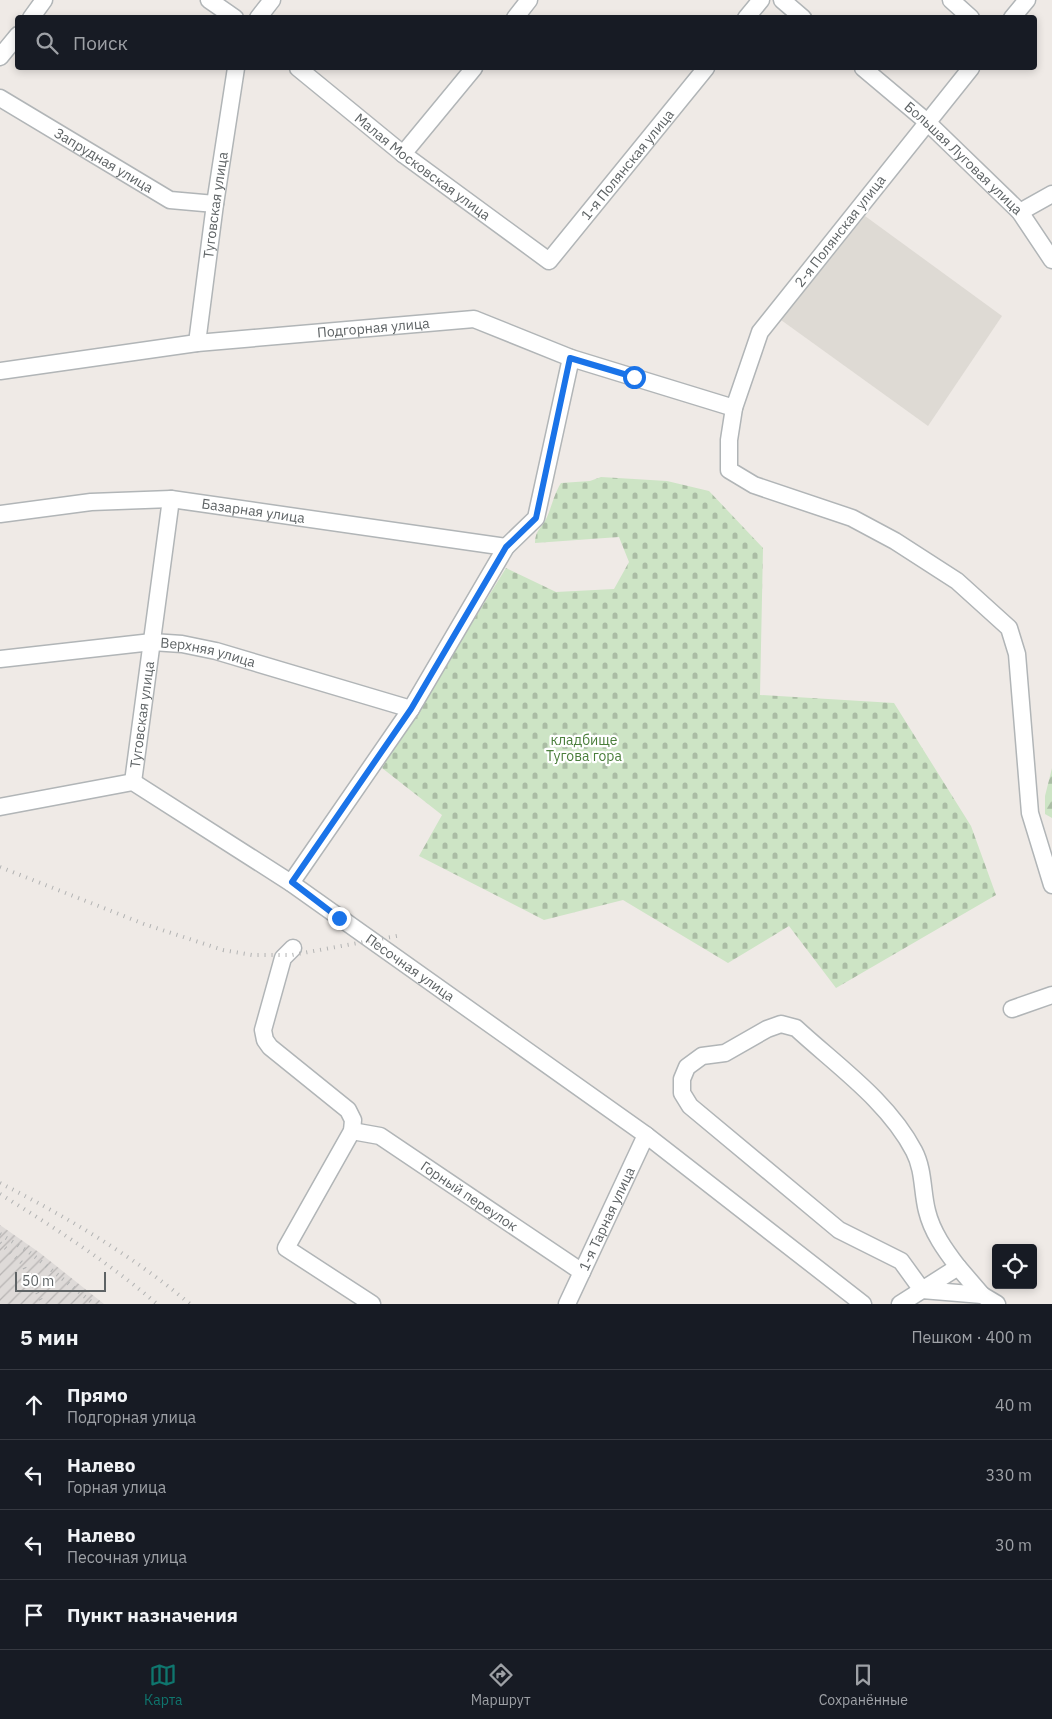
<!DOCTYPE html>
<html lang="ru">
<meta charset="utf-8">
<style>
:root{--surface:#171b24;--page:#242831;--text:#f1f3f6;--muted:#9ea1a6;--line:#363941;--accent:#0f766e}
body{margin:0;font-family:"IBM Plex Sans",sans-serif;background:var(--page);color:var(--text)}
.controls{position:absolute;right:15px;bottom:15px;display:grid;overflow:hidden;border-radius:5px;box-shadow:0 2px 8px #0003}
.controls button{width:45px;height:45px;display:grid;place-items:center;padding:0;border:0;border-bottom:1px solid var(--line);background:var(--surface);color:var(--text);font:25px sans-serif}
.scale{position:absolute;left:15px;bottom:12px;width:91px;box-sizing:border-box;padding-left:5px;border:2px solid #5e6365;border-top:0;font-size:14px;line-height:18px;white-space:nowrap;color:#5e6365;-webkit-text-stroke:4px #fff;paint-order:stroke}
.stop{position:absolute;width:15px;height:15px;margin:-11px;border:4px solid #1a73e8;border-radius:50%;background:#fff}
.stop.end{background:#1a73e8;border-color:#fff;box-shadow:0 1px 5px #0008}
.list{margin:0;padding:0;list-style:none}
h2{display:flex;justify-content:space-between;align-items:center;height:65px;margin:0;padding:0 20px;font-size:21px}
h2 small{font-size:16px;font-weight:400;color:var(--muted)}
.list li{display:grid;grid-template-columns:32px 1fr auto;gap:15px;align-items:center;box-sizing:border-box;height:70px;padding:0 20px;border-top:1px solid var(--line)}
.list b{display:block;font-size:19px;white-space:nowrap}
.list p{margin:0;font-size:16px;white-space:nowrap;color:var(--muted)}
.list em{font-size:16px;font-style:normal;color:var(--muted)}
.icon{flex:none;width:28px;height:28px;fill:none;stroke:currentColor;stroke-width:2;stroke-linecap:round;stroke-linejoin:round}
.map{position:relative;flex:none;width:1052px;height:1304px;overflow:hidden}
.search{position:absolute;background:var(--surface);box-shadow:0 2px 8px #0003;left:15px;right:15px;top:15px;height:55px;display:flex;align-items:center;gap:12px;box-sizing:border-box;padding:0 18px;border-radius:5px;color:var(--muted);font-size:19px}
.sheet{height:345px;background:var(--surface)}
nav{display:flex;justify-content:space-around;align-items:center;box-sizing:border-box;height:70px;border-top:1px solid var(--line);background:var(--surface);font-size:14px;color:var(--muted)}
nav a{display:grid;justify-items:center;gap:2px}
nav .on{color:var(--accent)}
.map>svg:first-child{display:block}
</style>
<div class="map">
<svg width="1052" height="1304" viewBox="0 0 1052 1304">
<defs>
<pattern id="industrial-furrows" width="10" height="10" patternUnits="userSpaceOnUse" patternTransform="scale(1.25)"><rect width="10" height="10" fill="#dedad8"/><path d="M-1 1l2-2M0 10L10 0M9 11l2-2" fill="none" stroke="#b7b4b3"/></pattern>
<pattern id="forest-firs" width="22" height="20" patternUnits="userSpaceOnUse" patternTransform="scale(1.25)"><rect width="22" height="20" fill="#cde4c5"/><path d="M5 1l3.5 6h-7zM16 11l3.5 6h-7z" fill="#aabca4"/></pattern>
<pattern id="cemetery-stones" width="16" height="16" patternUnits="userSpaceOnUse" patternTransform="scale(1.25)"><rect width="16" height="16" fill="#cde4c5"/><path d="M2 7V4a2 2 0 0 1 4 0v3zM10 15v-3a2 2 0 0 1 4 0v3z" fill="#aabca4"/></pattern>
</defs>
<rect width="100%" height="100%" fill="#efeae6"/>
<path fill="url(#industrial-furrows)" d="M0,1225L40,1253L104,1304H0Z"/>
<path fill="#dedad4" d="M865,216L1002,316L928,426L781,320Z"/>
<path fill="url(#forest-firs)" d="M1052,768V818L1045,814V796Z"/>
<path fill="url(#cemetery-stones)" d="M601,477L667,481L709,491L763,548L760,695L894,703L971,826L996,895L836,988L789,926L728,963L623,900L544,920L419,856L442,815L382,768L506,568L556,592L614,589L629,562L619,537L535,543C535,530 542,528 547,517C552,506 554,494 561,483L590,481Z"/>
<g fill="none" stroke-linecap="round" stroke-linejoin="round">
<defs>
<g id="minor">
<path d="M209,0L235,18"/>
<path d="M782,0L803,18"/>
<path d="M951,0L971,18"/>
<path d="M31,18L44,0"/>
<path d="M258,18L272,0"/>
<path d="M515,18L529,0"/>
<path d="M746,18L761,0"/>
<path d="M1012,18L1027,0"/>
<path d="M0,57L18,35"/>
<path id="s1" d="M298,68L403,154L549,261L706,68"/>
<path id="s2" d="M863,68L926,121L1020,212L1052,260"/>
<path d="M971,68L760,332L734,408L729,440V470L754,485L852,518L895,541L957,581L1009,628L1017,654L1030,813L1052,885"/>
<path id="s3" d="M0,98L170,200L215,204"/>
<path d="M403,154L474,68"/>
<path d="M1020,212L1052,194"/>
<path id="s4" d="M197,343L215,204L236,68"/>
<path id="s5" d="M0,371L197,343L474,319L571,358L734,408"/>
<path id="s6" d="M0,514L91,502L171,499L506,547"/>
<path id="s7" d="M0,659L152,642L182,644L216,651L411,709"/>
<path id="s8" d="M133,782L171,499"/>
<path id="s9" d="M0,807L133,782L291,883L646,1135L863,1304"/>
<path d="M291,883L411,709L506,547L536,518L571,358"/>
<path d="M293,948L283,958L263,1030L265,1040L270,1047L348,1110L353,1120L352,1131L286,1248L372,1304"/>
<path d="M1012,1009L1052,995"/>
<path d="M781,1024L796,1028C836,1065 888,1101 914,1151C924,1170 922,1192 927,1211C932,1232 945,1250 958,1267L922,1290L901,1261L839,1230L690,1106L682,1093V1079L687,1067L702,1056L725,1053L767,1029Z"/>
<path id="s10" d="M352,1131L380,1136L582,1272"/>
<path d="M958,1267L982,1295"/>
<path id="s11" d="M567,1304L646,1135"/>
<path d="M900,1304L922,1290L982,1295L997,1304"/>
</g>
</defs>
<use href="#minor" stroke="#b1b5b7" stroke-width="19"/>
<use href="#minor" stroke="#fff" stroke-width="16"/>
<path stroke="#b2b3b3" stroke-width="4" stroke-dasharray="1 6" stroke-linecap="butt" d="M0,867L144,924L223,950L252,955H292L402,935
M0,1183C67,1217 133,1256 190,1304
M0,1194C55,1228 108,1262 157,1304
M0,1234L29,1252L94,1304
M0,1243L22,1263L43,1304"/>
</g>
<g fill="none" stroke-linecap="round" stroke-linejoin="round">
<path stroke="#1a73e8" stroke-width="6" d="M339,918L292,882L411,709L506,547L536,518L570,358L634,377"/>
</g>
<g text-anchor="middle" stroke-width="4.5" stroke-linejoin="round" paint-order="stroke">
<g font-size="14" fill="#5e6365" stroke="#fff">
<text dy="5" stroke="none"><textPath href="#s2" startOffset="135">Большая Луговая улица</textPath></text>
<text dy="5" stroke="none"><textPath href="#s3" startOffset="121">Запрудная улица</textPath></text>
<text dy="5" stroke="none"><textPath href="#s1" startOffset="441">1-я Полянская улица</textPath></text>
<text dy="5" stroke="none"><textPath href="#s1" startOffset="159">Малая Московская улица</textPath></text>
<text dy="5" stroke="none"><textPath href="#s4" startOffset="139">Туговская улица</textPath></text>
<text transform="translate(840 231) rotate(-52)" y="5">2-я Полянская улица</text>
<text dy="5" stroke="none"><textPath href="#s5" startOffset="376">Подгорная улица</textPath></text>
<text dy="5" stroke="none"><textPath href="#s6" startOffset="255">Базарная улица</textPath></text>
<text dy="5" stroke="none"><textPath href="#s7" startOffset="210">Верхняя улица</textPath></text>
<text dy="5" stroke="none"><textPath href="#s8" startOffset="68">Туговская улица</textPath></text>
<text dy="5" stroke="none"><textPath href="#s9" startOffset="469">Песочная улица</textPath></text>
<text dy="5" stroke="none"><textPath href="#s10" startOffset="136">Горный переулок</textPath></text>
<text dy="5" stroke="none"><textPath href="#s11" startOffset="94">1-я Тарная улица</textPath></text>
</g>
<g font-size="14" fill="#4a7e3b" stroke="#fff">
<text x="584" y="745">кладбище<tspan x="584" dy="16">Тугова гора</tspan></text>
</g>
</g>
</svg>
<div class="controls">
<button><svg class="icon" aria-label="locate" viewBox="0 0 24 24"><circle cx="12" cy="12" r="6"/><path d="M12 2v4M12 18v4M2 12h4M18 12h4"/></svg></button>
</div>
<div class="scale">50 m</div>
<div class="stop" style="left:634px;top:377px"></div>
<div class="stop end" style="left:339px;top:918px"></div>
<div class="search"><svg class="icon" aria-label="search" viewBox="0 0 24 24"><circle cx="10" cy="10" r="6"/><path d="M15 15l6 6"/></svg>Поиск</div>
</div>
<section class="sheet">
<h2>5 мин<small>Пешком · 400 m</small></h2>
<ul class="list">
<li><svg class="icon" aria-label="ahead" viewBox="0 0 24 24"><path d="M12 20V5M6 11l6-6 6 6"/></svg><div><b>Прямо</b><p>Подгорная улица</p></div><em>40 m</em></li>
<li><svg class="icon" aria-label="left" viewBox="0 0 24 24"><path d="M17 20v-9H6M10 6l-5 5 5 5"/></svg><div><b>Налево</b><p>Горная улица</p></div><em>330 m</em></li>
<li><svg class="icon" aria-label="left" viewBox="0 0 24 24"><path d="M17 20v-9H6M10 6l-5 5 5 5"/></svg><div><b>Налево</b><p>Песочная улица</p></div><em>30 m</em></li>
<li><svg class="icon" aria-label="arrive" viewBox="0 0 24 24"><path d="M6 21V4h12l-3 4 3 4H6"/></svg><div><b>Пункт назначения</b></div></li>
</ul>
</section>
<nav>
<a class="on"><svg class="icon" aria-label="map" viewBox="0 0 24 24"><path d="M3 6l6-2 6 2 6-2v14l-6 2-6-2-6 2zM9 4v14M15 6v14"/></svg>Карта</a>
<a><svg class="icon" aria-label="directions" viewBox="0 0 24 24"><path d="M12 3l9 9-9 9-9-9zM9 14v-3h6M13 9l2 2-2 2"/></svg>Маршрут</a>
<a><svg class="icon" aria-label="saved" viewBox="0 0 24 24"><path d="M7 4h10v16l-5-4-5 4z"/></svg>Сохранённые</a>
</nav>
